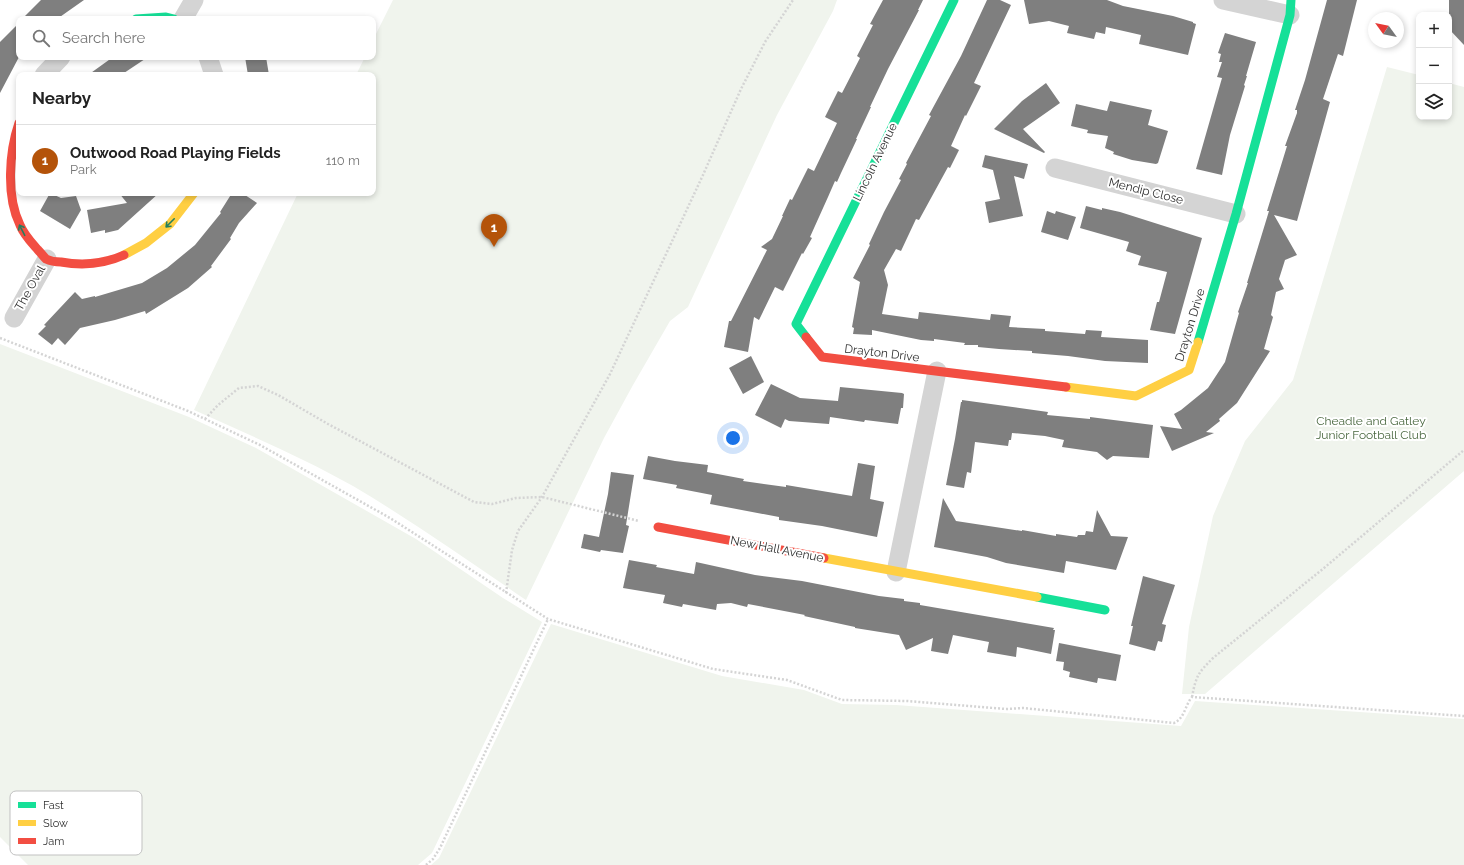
<!DOCTYPE html>
<meta charset="utf-8">
<style>
:root{--surface:#fff;--page:#f6f6f6;--text:#222;--muted:#767676;--line:#e0e0e0;--accent:#b45309}
body{margin:0;font-family:Raleway,sans-serif;background:var(--page);color:var(--text)}
.controls{position:absolute;right:12px;top:12px;display:grid;overflow:hidden;border-radius:8px;box-shadow:0 2px 6px #0003}
.controls button{width:36px;height:36px;display:grid;place-items:center;padding:0;border:0;border-bottom:1px solid var(--line);background:var(--surface);color:var(--text);font:20px sans-serif}
.compass{position:absolute;left:1368px;top:12px;width:36px;height:36px;border-radius:50%;background:var(--surface);box-shadow:0 2px 6px #0003;rotate:303deg}
.you{position:absolute;left:733px;top:438px;width:14px;height:14px;margin:-10px;border:3px solid #fff;border-radius:50%;background:#1a73e8;box-shadow:0 0 0 6px #1a73e833}
.badge{display:grid;place-items:center;width:26px;height:26px;border-radius:50%;background:var(--accent);color:#fff;font-size:13px;font-weight:700}
.pin{position:absolute;translate:-50% -33px;filter:drop-shadow(0 1px 2px #0008)}
.pin::after{content:'';position:absolute;top:21px;width:14px;height:12px;background:inherit;clip-path:polygon(0 0,100% 0,50% 100%)}
.list{margin:0;padding:0;list-style:none}
h2{display:flex;justify-content:space-between;align-items:center;height:52px;margin:0;padding:0 16px;font-size:17px}
h2 small{font-size:13px;font-weight:400;color:var(--muted)}
.list li{display:grid;grid-template-columns:26px 1fr auto;gap:12px;align-items:center;box-sizing:border-box;height:72px;padding:0 16px;border-top:1px solid var(--line)}
.list b{display:block;font-size:15px;white-space:nowrap}
.list p{margin:0;font-size:13px;white-space:nowrap;color:var(--muted)}
.list em{font-size:13px;font-style:normal;color:var(--muted)}
.icon{flex:none;width:22px;height:22px;fill:none;stroke:currentColor;stroke-width:2;stroke-linecap:round;stroke-linejoin:round}
.map{position:relative;flex:none;width:1464px;height:865px;overflow:hidden}
.search{position:absolute;background:var(--surface);box-shadow:0 2px 6px #0003;left:16px;top:16px;width:360px;height:44px;display:flex;align-items:center;gap:10px;box-sizing:border-box;padding:0 14px;border-radius:8px;color:var(--muted);font-size:15px}
.panel{position:absolute;background:var(--surface);box-shadow:0 2px 6px #0003;left:16px;top:72px;width:360px;height:124px;border-radius:8px}
.map>svg:first-child{display:block}
</style>
<div class="map">
<svg width="1464" height="865" viewBox="0 0 1464 865">
<rect width="100%" height="100%" fill="#fff"/>
<path fill="#f0f4ed" d="M393,0H837L833,11L777,115L688,307L670,321L633,385L604,438L526,600C469,561 412,521 353,486C302,457 247,434 194,410L298,193H373V75H356L365,57H373V40Z
M1387,67L1419,75V117H1449V83L1464,87V471L1205,694H1182L1189,627L1213,516L1245,441L1293,380Z
M0,344L189,417L256,448L416,539L503,598L542,622L432,853L418,865H28L0,837Z
M551,624L722,676L804,690L842,704L896,705L1181,726L1195,701L1464,719V865H431L439,858Z"/>
<path fill="#7f7f7f" d="M41,0H84L57,19H22Z
M883,0H923L918,10H919L888,69L870,107H871L856,139H857L841,173L837,182L835,181L828,197L810,237L812,238L803,254L802,253L783,291L775,287L759,320L754,317L748,352L724,347L729,321H731L767,250L761,247L772,239L783,216H782L790,199L792,200L808,168L814,171L837,123L825,117L838,91L842,93L860,58L857,56L873,25L870,24Z
M987,0H1000L1011,5L974,83L981,86L966,116L965,115L951,146L959,150L950,168L948,167L919,220L916,219L901,251L896,249L884,270L888,285L882,314L918,319L919,312L990,320L991,314L1011,316L1009,327L1045,329V331L1085,334L1086,330L1102,331L1101,337L1148,340V363L1105,361L1068,356L1032,353V351L999,349L978,347V345H964L965,343L934,339V341L921,340L872,330V335L853,334L854,328L852,327L860,282L853,278L870,245L869,244L884,212L901,180L899,179L907,164L906,163L931,116L929,115L961,56Z
M1024,0H1107L1123,6L1173,16L1193,22V23L1196,24L1188,55L1139,44L1141,35L1106,27L1105,34L1096,32L1094,39L1067,33L1069,26L1049,21L1029,24Z
M1327,0H1357L1343,56L1338,54L1323,99L1330,102L1297,221L1274,215L1297,255L1285,260L1279,279L1284,289L1276,292L1271,315L1273,317L1264,349L1270,351L1237,403L1219,419L1220,421L1206,432L1214,433L1172,451L1160,426L1182,429L1174,414L1181,410L1208,388L1225,362L1239,313L1238,312L1248,283H1247L1269,211H1267L1287,146H1285L1297,113V110H1295L1305,80Z
M1449,0H1464V45L1449,29Z
M19,23V57L0,93V42Z
M1225,33L1256,42L1246,76H1247L1244,85L1245,86L1230,135L1222,175L1196,169L1222,78L1217,77L1222,62H1219L1221,54L1218,53Z
M113,57H148L121,75H88Z
M245,57H266L269,75H248Z
M1046,83L1060,103L1023,129L1045,152L1044,153L994,129L1022,101Z
M1110,101L1152,110L1148,125L1168,131L1158,163L1156,164L1132,160L1113,154L1114,152L1105,148L1108,136L1087,133L1088,130L1071,126L1076,104L1107,111Z
M985,155L1028,164L1024,179L1014,176L1023,216L989,223L985,202L1000,199L993,170L982,167Z
M50,193L61,198L76,196L81,210L70,229L40,211Z
M119,193H159L118,230L105,233V230L91,233L87,210L127,203Z
M232,193H242L257,203L239,223L230,238L231,239L211,266L212,267L188,288L146,314L145,311L115,320L80,328L65,345L58,338L52,345L38,334L46,326L44,325L75,292L82,299L95,296V297L142,283L167,268L195,245L221,213L220,212Z
M1086,206L1102,210V208L1120,212L1202,238L1175,334L1150,330L1157,302H1159L1167,272L1138,265L1141,256L1126,251L1129,242L1080,228Z
M1047,211L1055,214L1056,211L1076,217L1068,240L1041,232Z
M751,356L764,382L743,394L729,368Z
M771,384L800,398L838,401L840,387L902,393L904,394L903,408H901L898,424L865,420L864,422L830,417L829,424L789,421L785,419L781,428L755,415Z
M962,400L1048,412L1047,415L1090,419V417L1153,425L1149,458L1113,456L1107,460L1097,452L1062,447L1064,440L1045,436L1012,433L1011,440H1009L1008,446L975,442L971,473L967,472L964,488L946,485L955,439L961,402H962Z
M648,456L675,461L708,465L707,472L744,479L743,481L786,487V485L852,496L858,463L875,466L870,499L884,502L877,537L822,526L779,520V517L710,504L712,495L676,488L677,485L643,479Z
M611,472L634,475L626,525L629,526L623,553L601,550L600,552L581,548L584,534L599,537L608,494Z
M943,498L956,521L1022,531V530L1056,536V534L1077,537L1078,535H1085L1086,531L1093,532L1097,510L1111,536L1128,537L1116,570L1066,561L1064,573L1006,563L987,557L934,547Z
M629,560L657,565L656,567L694,574L696,562L755,575L802,581L879,596L904,599V601L920,603V605L1054,628L1053,630H1055L1051,654L1017,647L1016,657L987,652L989,642L953,635L948,654L931,651L933,638L906,650L899,635L855,628V627L804,616L805,615L748,604L747,607L731,603L717,604L716,610L683,604L682,607L663,603L665,595L623,588Z
M1143,576L1175,585L1162,624L1166,625L1162,642L1158,641L1155,651L1129,644L1133,626H1131Z
M1059,643L1121,655L1116,681L1098,678L1097,683L1069,677L1070,672L1063,670L1064,662L1056,661Z"/>
<g fill="none" stroke-linecap="round" stroke-linejoin="round">
<path stroke="#d4d4d4" stroke-width="2.5" stroke-dasharray="2 2" stroke-linecap="butt" d="M0,338L188,411L260,445L390,518L548,619L713,669L787,680L842,700L907,701L1006,709L1023,708L1174,723C1185,718 1185,705 1192,697L1464,716
M205,419L218,405L239,388L258,386L278,395L328,424L474,502L492,504L516,498L542,497L639,521
M506,593L512,550L518,531L542,497L610,374L703,175L741,89L765,42L793,0
M1192,697C1196,676 1198,673 1213,658L1324,568L1464,450
M426,865L433,859L440,848L548,619"/>
<path stroke="#d4d4d4" stroke-width="19" d="M1223,0L1290,15
M183,19L194,0
M208,57L214,75
M44,75L61,57
M1055,168L1236,214
M14,318L47,259
M896,572L937,371"/>
<path stroke="#16e098" stroke-width="9" d="M136,19L166,17L174,19
M806,337L796,324L954,0
M1198,342L1236,214L1290,15L1291,0
M1037,597L1105,610"/>
<path stroke="#ffcf43" stroke-width="9" d="M124,255L146,243L170,224L194,193
M1066,387L1136,396L1189,370L1198,342
M824,558L1037,597"/>
<path stroke="#f24e42" stroke-width="9" d="M19,123C9,152 6,197 20,225C24,235 31,242 38,250C41,253 43,256 46,259C50,261 56,262 61,262C83,266 104,264 124,255
M806,337L822,357L1066,387
M658,527L824,558"/>
</g>
<defs><path id="oneway-shaft" d="M-6 0H5M1.5-3L5.5 0L1.5 3" fill="none" stroke-width="1.6" stroke-linecap="round" stroke-linejoin="round"/></defs>
<g stroke="#247f5e">
<use href="#oneway-shaft" transform="translate(170 223) rotate(135)"/>
<use href="#oneway-shaft" transform="translate(22 230) rotate(-117)"/>
</g>
<g text-anchor="middle" stroke-width="4" stroke-linejoin="round" paint-order="stroke">
<g font-size="12" fill="#2f2f2f" stroke="#fff">
<text transform="translate(875 162) rotate(-64)" y="4">Lincoln Avenue</text>
<text transform="translate(1146 191) rotate(14)" y="4">Mendip Close</text>
<text transform="translate(30 288) rotate(-61)" y="4">The Oval</text>
<text transform="translate(1190 325) rotate(-73)" y="4">Drayton Drive</text>
<text transform="translate(882 353) rotate(7)" y="4">Drayton Drive</text>
<text transform="translate(777 549) rotate(11)" y="4">New Hall Avenue</text>
</g>
<g font-size="12" fill="#4a6840" stroke="#fff">
<text x="1371" y="425">Cheadle and Gatley<tspan x="1371" dy="14">Junior Football Club</tspan></text>
</g>
</g>
<rect x="10" y="791" width="132" height="64" rx="6" fill="#fff" stroke="#c1c1c1" stroke-width="1"/>
<rect x="18" y="802" width="18" height="6" fill="#16e098"/>
<rect x="18" y="820" width="18" height="6" fill="#ffcf43"/>
<rect x="18" y="838" width="18" height="6" fill="#f24e42"/>
<g font-size="11" fill="#2f2f2f">
<text x="43" y="809">Fast</text>
<text x="43" y="827">Slow</text>
<text x="43" y="845">Jam</text>
</g>
</svg>
<div class="controls">
<button>+</button>
<button>−</button>
<button><svg class="icon" aria-label="layers" viewBox="0 0 24 24"><path d="M12 4l9 5-9 5-9-5zM3 14l9 5 9-5"/></svg></button>
</div>
<svg class="compass" viewBox="-18 -18 36 36"><path d="M0-13l5 13h-10z" fill="#e53935"/><path d="M0 13l5-13h-10z" fill="#767676"/></svg>
<div class="you"></div>
<div class="pin badge" style="left:494px;top:247px">1</div>
<div class="search"><svg class="icon" aria-label="search" viewBox="0 0 24 24"><circle cx="10" cy="10" r="6"/><path d="M15 15l6 6"/></svg>Search here</div>
<section class="panel">
<h2>Nearby<small></small></h2>
<ul class="list">
<li><span class="badge">1</span><div><b>Outwood Road Playing Fields</b><p>Park</p></div><em>110 m</em></li>
</ul>
</section>
</div>
